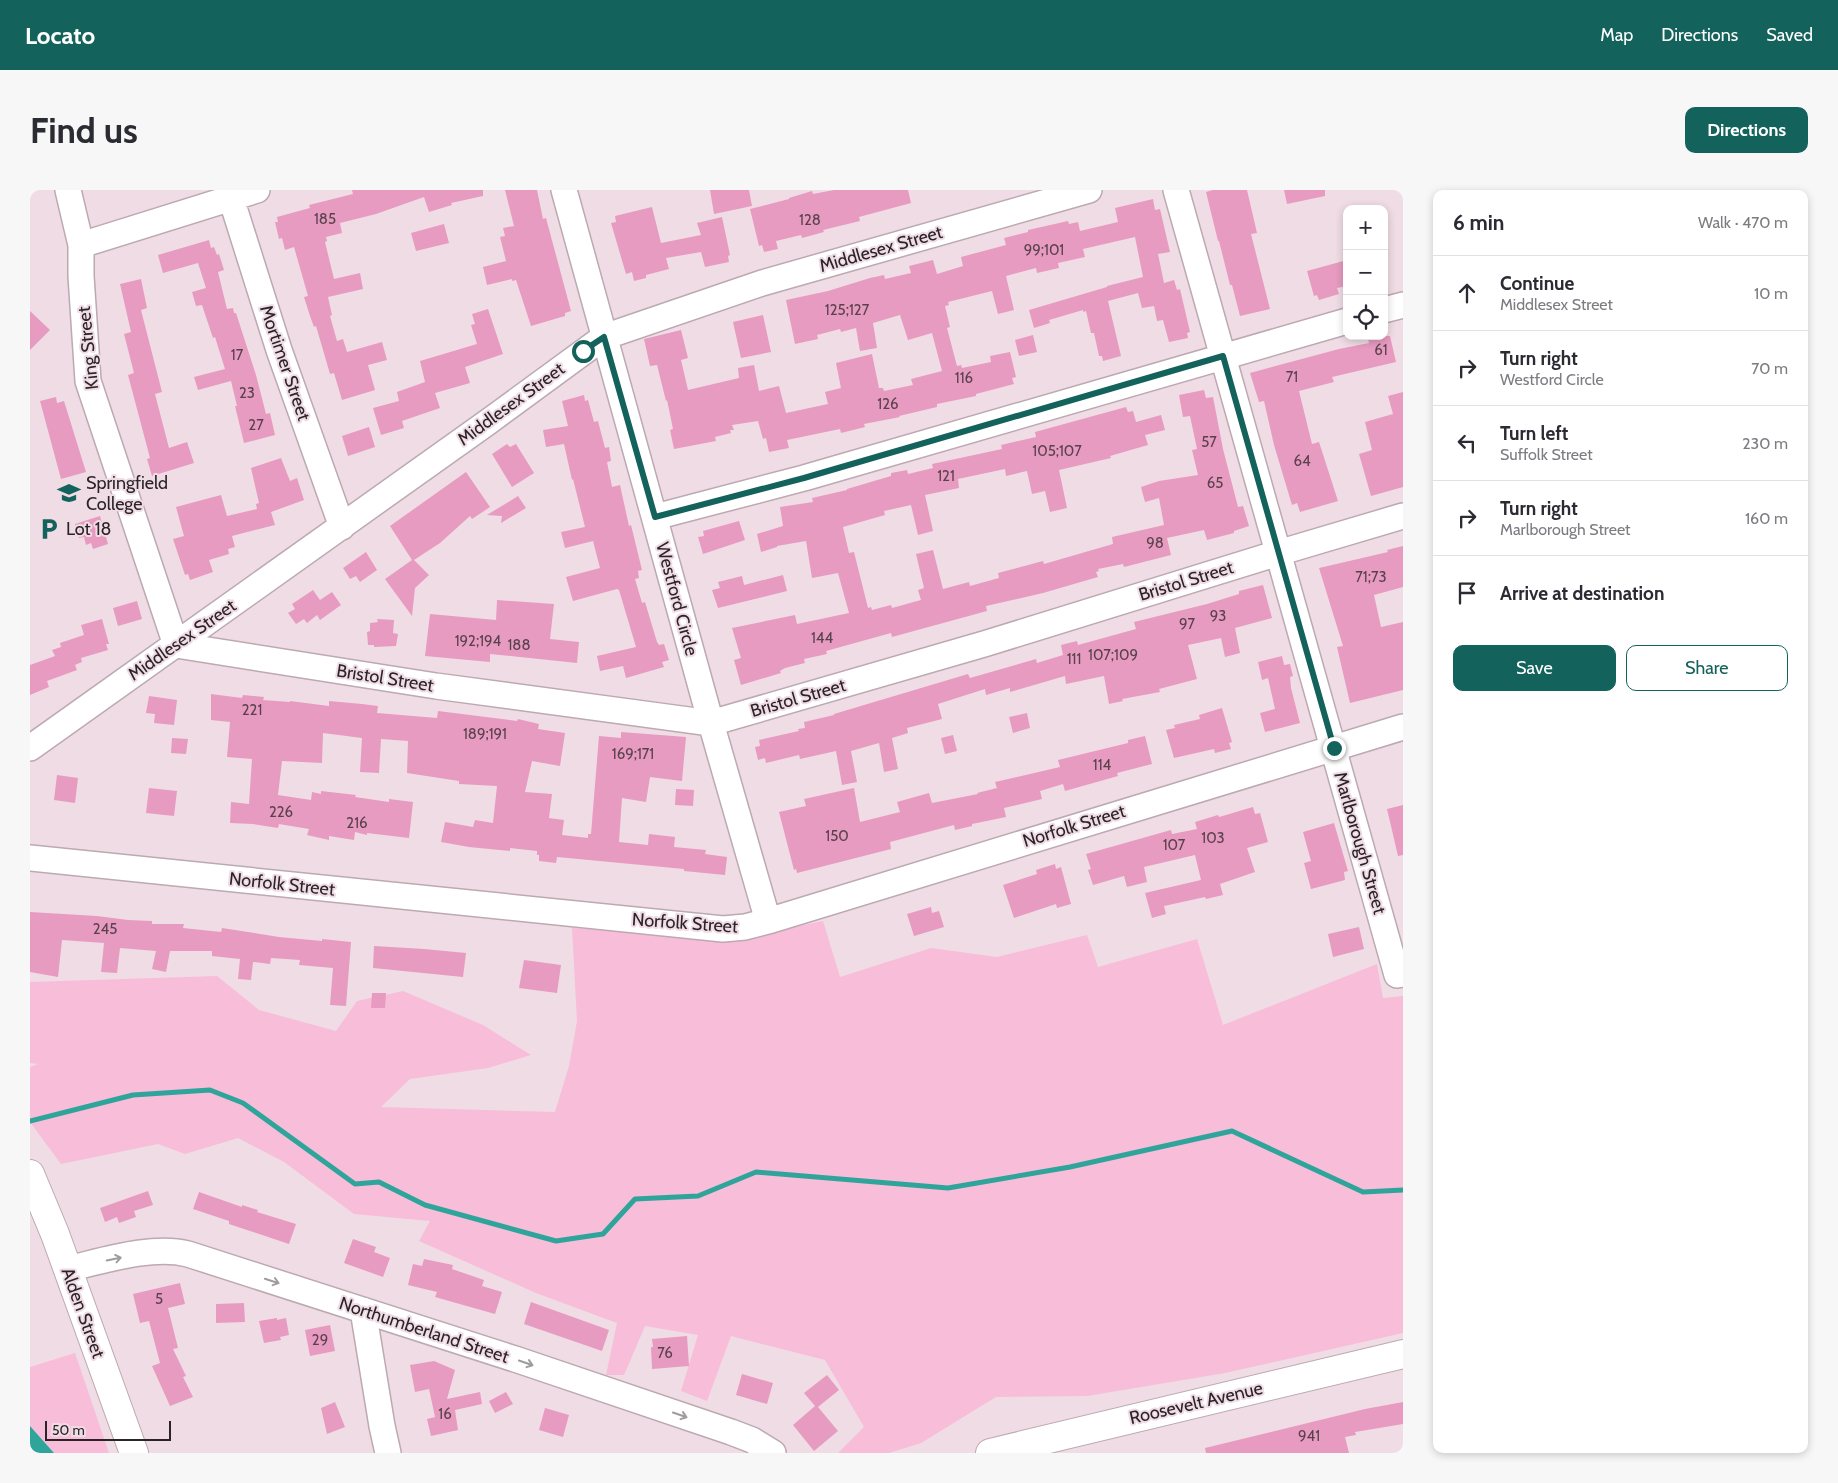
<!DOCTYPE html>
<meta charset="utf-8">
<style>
:root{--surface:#fff;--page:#f7f7f7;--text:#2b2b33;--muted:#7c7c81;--line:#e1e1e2;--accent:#14625c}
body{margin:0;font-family:Cabin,sans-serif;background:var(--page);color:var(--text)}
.controls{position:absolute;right:15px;top:15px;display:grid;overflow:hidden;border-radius:10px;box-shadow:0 2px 8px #0003}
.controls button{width:45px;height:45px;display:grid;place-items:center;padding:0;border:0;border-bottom:1px solid var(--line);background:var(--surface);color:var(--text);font:25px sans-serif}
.scale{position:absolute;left:15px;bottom:12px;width:126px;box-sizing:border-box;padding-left:5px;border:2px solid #2b2427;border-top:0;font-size:14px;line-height:18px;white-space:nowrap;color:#2b2427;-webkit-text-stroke:4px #f0dce5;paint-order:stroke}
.stop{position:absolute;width:15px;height:15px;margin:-11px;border:4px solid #14625c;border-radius:50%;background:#fff}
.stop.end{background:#14625c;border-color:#fff;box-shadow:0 1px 5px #0008}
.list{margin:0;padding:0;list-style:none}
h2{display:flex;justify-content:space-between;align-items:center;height:65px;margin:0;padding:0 20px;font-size:21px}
h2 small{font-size:16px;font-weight:400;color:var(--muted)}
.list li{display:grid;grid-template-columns:32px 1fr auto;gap:15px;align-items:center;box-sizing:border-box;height:75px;padding:0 20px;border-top:1px solid var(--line)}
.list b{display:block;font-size:19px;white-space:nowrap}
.list p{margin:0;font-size:16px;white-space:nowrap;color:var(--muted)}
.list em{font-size:16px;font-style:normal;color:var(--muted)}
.actions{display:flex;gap:10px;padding:15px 20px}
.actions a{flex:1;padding:11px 0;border:1px solid var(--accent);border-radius:10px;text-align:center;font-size:18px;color:var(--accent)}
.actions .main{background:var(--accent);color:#fff}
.icon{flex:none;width:28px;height:28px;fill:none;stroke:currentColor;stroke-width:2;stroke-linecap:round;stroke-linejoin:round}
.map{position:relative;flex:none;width:1373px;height:1263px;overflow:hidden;border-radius:10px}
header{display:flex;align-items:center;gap:30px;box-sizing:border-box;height:70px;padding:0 25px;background:var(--accent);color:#fff}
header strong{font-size:24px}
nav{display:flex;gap:28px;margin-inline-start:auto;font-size:18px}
.intro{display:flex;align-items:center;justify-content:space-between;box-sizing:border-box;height:120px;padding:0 30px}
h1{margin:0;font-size:35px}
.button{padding:12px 22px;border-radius:10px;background:var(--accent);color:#fff;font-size:18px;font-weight:700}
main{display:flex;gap:30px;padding:0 30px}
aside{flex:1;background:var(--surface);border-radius:10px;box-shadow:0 2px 8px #0003}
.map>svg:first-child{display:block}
</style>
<header>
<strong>Locato</strong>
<nav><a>Map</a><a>Directions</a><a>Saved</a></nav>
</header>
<div class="intro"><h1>Find us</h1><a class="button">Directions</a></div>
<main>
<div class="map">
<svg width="1373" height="1263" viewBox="0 0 1373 1263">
<rect width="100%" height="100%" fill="#f0dce5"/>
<path fill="#f8bdd8" d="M793,731L810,787L901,758L967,767L1057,745L1068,777L1167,749L1193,835L1347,774L1353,808L1373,806V1143L1195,1183L1057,1206L966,1207L891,1253L859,1263H808L834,1237L795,1170L701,1146L677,1211L651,1201L668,1145L615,1136L594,1185H576L587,1133L506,1103L389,1051L400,1031L324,1024L254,972L208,948L155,964L128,954L31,974L0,932V877L8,874L0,873V792L187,786L229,820L306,841L327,811L373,801L453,835L501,865L458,878L380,889L351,917L525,922L539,876L547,831L542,738L708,749Z
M45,1163L79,1263H24L0,1236V1177Z"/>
<path fill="#2fa49b" d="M0,1236L24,1263H0Z"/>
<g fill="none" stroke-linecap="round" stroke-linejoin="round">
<path stroke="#2fa49b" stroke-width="5" d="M0,931L103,905L180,900L213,913L325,994L349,992L395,1015L526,1051L573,1044L605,1009L668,1006L726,982L918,998L1040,977L1202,941L1333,1002L1373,1000"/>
</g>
<path fill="#e79bc0" d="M322,0H453V6L421,13L422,15L399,22L394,7L346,24L310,33L312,43L296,47L297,51L295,52L304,89L330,83L333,99L298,107L302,125L300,126L307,151L313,149L317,162L352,152L357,170L338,175L345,200L312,210L304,183L300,184L286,136L284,137L280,126L274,107L278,106L264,57L255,60L252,48L249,49L245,32H248L247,27L280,18L279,15L323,4Z
M475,0H507L513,29L516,28L541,121L535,123V126L501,136L486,90L482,91V89L457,95L453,77L476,71L470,47L475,46L473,38L484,36Z
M680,0H719L722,16L684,24Z
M804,0H878L881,13L829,27L830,31L793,40L794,42L772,48L771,45L746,51L748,59L734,62L732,55L729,56L720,19L759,9V8L782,1L783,4Z
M1183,0H1217L1227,43L1221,44L1240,119L1210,126L1202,95H1200L1189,51H1188L1176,2Z
M1254,0H1295V6L1257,14Z
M1123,9L1125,20L1130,19L1140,62L1128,64L1134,93L1144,90L1147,100L1150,99L1160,142L1157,143L1158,148L1139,152L1133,130L1127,131L1124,116L1112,118L1108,103L1078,111L1091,166L1073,171L1072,166H1069L1064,143H1061L1056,121L1053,122V120L1019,130L1020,133L1004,138L999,120L1077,97V96L1113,87L1105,47L1053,59L1055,67L1028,73L1029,78L1007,83L1006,78L976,86L984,120L968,124L962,101L918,112L919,115L915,116L920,137L917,138L927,176L931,175L932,178L961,172L960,166L980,162L986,187L982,188L984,194L946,204V206L907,214V217L869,226L870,227L834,234L835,237L811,243L810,239L757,250L759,258L739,262L736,248L733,249L728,231L702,235L704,240H700L701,243L685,247L686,251L644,259L640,240L643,239L637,210L636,211L627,175L620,176L614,149L651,140L658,168L651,170L658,200L709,188L708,178L724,175L729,201L749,196L756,223L798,214L795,202L811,198L806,173L842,164L849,198H853L854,201L883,195L881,189L912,181L902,143L878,150L870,125L843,133L847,158L830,161L826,138L811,142L810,139L787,145L788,149L765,154L756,110L798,101L840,88L854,85L855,89L881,83L879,76L903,70L907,84L933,76L931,67L976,55L974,48L998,42V40L1038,31L1039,34L1048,32L1050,41L1088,32L1085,18Z
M622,17L631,53L671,45L667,33L692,27L700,65L698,66L699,72L675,77L671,62L636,68L639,79L616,85V88L604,91L602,82L596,84L581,33L586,32L585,26Z
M414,34L419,53L386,61L381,43Z
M179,50L181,58L184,57L187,65L189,64L194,80L188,82L197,119L203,118L204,123H206L226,185L236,224L240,223L245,245L214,253L205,216H207L201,191L168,200L164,187L195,179L185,147L183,148L172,115L166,116L162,102L176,98L168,73L133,83L128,65Z
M1317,70V96L1307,98L1309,104L1289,110L1287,105L1284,106L1277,81Z
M111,89L117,118L111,120L132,202L125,204L139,258L157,252L164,273L122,286L117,269L120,268L98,185L104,183L94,144L101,142L90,94Z
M458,119L473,164L435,177L440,193L405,203L410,218L372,231L374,238L351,245L343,218L369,211L367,202L395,192L390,171L447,154L441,135L445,134L442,124Z
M0,121L20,140L0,160Z
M733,125L741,162L711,168L703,132Z
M1003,145L1007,162L989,166L985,150Z
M1337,146H1360L1366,172L1302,187L1304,192L1269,201L1282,254L1289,252L1308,311L1270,322L1267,313L1262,315L1244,255L1234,211L1229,212L1220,183L1309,159L1339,153Z
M1174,200L1176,208L1183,207L1193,259L1208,317L1213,316L1219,336L1204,341V343L1177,350L1174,340L1137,348L1141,365L1094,377L1093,374L1068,379L1069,381L1066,382L1068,387L1013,403L956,416L957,421L862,447L861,443L796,461L797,464L774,469L775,473L755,478L750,481L751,483L711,495L704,470L711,468L702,438L765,425L767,434L819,423L808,383L782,388L776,351L747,356V357L731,362L727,344L753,336L750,317L783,312L782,308L817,300V299L861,286V283L877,280L878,284L903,278L902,274L972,259L971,255L1006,247L1005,242L1096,217L1098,222L1103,221L1106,232L1131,225L1135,240L1115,245L1118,255L1080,266L1081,268L1029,280L1037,318L1020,322L1015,301L1002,304L997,281L976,286L975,279L928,289L929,298L895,305L903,341L888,345L881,315L854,321L855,325L813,337L819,363L824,362L838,418L841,417L842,420L861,415L862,418L891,410L888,400L894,398L886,364L903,360L913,399L939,392L940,396L969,388L968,383L1013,371L1014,374L1083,354L1082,347L1134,335L1129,308L1115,312L1111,297L1129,291L1168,285L1162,260L1167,259L1160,226L1153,227L1149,205Z
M1373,202V297L1341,306L1329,264L1342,260L1335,232L1363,224L1358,206Z
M554,205L555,211L558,210L564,232L568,231L575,258L579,257L581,271L577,272L582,297L590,295L599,336L601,335L612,380L608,381L609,388L605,389L612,413L615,412L627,452L629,455L634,454L639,470L632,472L634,477L596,488L593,476L570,481L567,466L606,457L589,400L587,399L543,411L536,387L570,378L563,351L535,358L531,342L555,337L543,289L542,290L534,254L516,257L513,240L538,236L532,211Z
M26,207L27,213L34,211L56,282L31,289L10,211Z
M339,237L345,257L318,266L312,246Z
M477,254L480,257L486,254L504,283L482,297L462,264Z
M251,268L260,291L267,288L274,310L241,322L245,335L202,346L205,357L198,359L199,364L179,370L183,382L160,390L158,384L155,385L143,349L154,346L146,317L191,305L197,326L227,319L226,314L229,313L221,278Z
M436,282L460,317L442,329L440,326L410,353L384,370L399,385L385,398L382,426L355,389L382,370L360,336Z
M488,306L496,318L471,333L472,326L457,325Z
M70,326L78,354L63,359L61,353L56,355L54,347L49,348L45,334Z
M709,331L715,350L673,364L668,347L674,346L673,341Z
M1373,356V397L1344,405L1351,437L1373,432V500L1320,513L1307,457L1313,456L1289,378L1358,362L1357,360Z
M336,362L347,380L330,392L326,386L320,389L313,378Z
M753,385L757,401L688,418L682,400L690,398L688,392L712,386L714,395Z
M1233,395L1242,428L1205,438L1210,463L1195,467L1191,448L1158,455L1167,489L1129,499L1130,502L1092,509L1093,511L1079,514L1074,486L1036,494L1035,486L980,502V498L956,505L955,499L908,514L912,529L877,538L878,543L862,548L868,579L854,582L849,553L821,561L827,592L812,595L806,561L770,569L769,565L736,573L735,568L728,570L725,557L730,556L729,550L769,541L768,539L775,538L774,532L804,525V524L938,484L940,488L1006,469L1007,473L1033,465L1031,455L1047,451L1048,455L1106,439L1104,432L1177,414L1209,404V401Z
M283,400L290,410L302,402L311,415L290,430L287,425L277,433L274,429L266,434L258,423L265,419L262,414Z
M467,410L524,414L520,449L549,452L547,473L460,464V472L395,466L400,424L466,430Z
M107,411L112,429L88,436L83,418Z
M72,429L79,454H76L78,460L51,468L52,472L45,475L47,480L17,491L19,497L0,505V475L25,466L22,460L31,457L30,453L54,445L51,435Z
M347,429L364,430L363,443L368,444L366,456L344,457V455H338L337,442L340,441V433L348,432Z
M1252,466L1254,475L1260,474L1263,486L1260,487L1261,498L1270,533L1235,542L1230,523L1245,519L1238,488L1232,490L1228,472Z
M181,504L212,508L213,505L234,507L233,510L260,512V511L299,516V511L332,514L348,516L347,523L407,528L408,521L487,531L488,529L509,534L508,539L535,543L530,576L502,571L495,602L522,604L519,628L534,630L532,645L558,648V644H561L569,546L591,548V542L656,547L652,591L620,587L616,612L592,608L589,652L618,655L619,644L645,647L644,657L676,660L675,664L697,667L695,685L654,681V679L527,667L526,673L509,671V665H507V661L480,658V661L439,657L411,652L415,632L443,637L445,630L463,633L467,596L429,594V591L377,583L378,551L351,549L349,583L330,582L332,548L293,543L292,573L252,571L248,605L281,610L282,602L291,604V601L326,605L325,607L359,612V609L383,612L379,648L337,643V645L325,642L324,650L299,646V650L277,645L279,639L249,634L248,638L223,634L200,633L201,612L219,614L222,569L197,567L200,532L181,530Z
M119,506L147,510L144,535L124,533L125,524L116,523Z
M1192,518L1202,552L1199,553L1201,559L1185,563L1184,559L1144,568L1136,540L1145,538L1144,535L1170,529L1169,525Z
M997,523L1000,538L983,543L979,527Z
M923,545L927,561L915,564L911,548Z
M1115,546L1122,574L1087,583L1088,586L1035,601L1033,594L1010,601L1012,609L974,618L976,627L942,634V636L925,640L924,635L860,652L861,659L767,683L766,679L764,680L749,622L776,616L774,609L824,598L830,632L870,622L867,612L899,603L902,613L948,604L947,603L967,598L965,592L1030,577L1028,570L1098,553V550Z
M142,548L158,549L156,564L141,563Z
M27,585L48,588L45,613L24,610Z
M119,598L147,601L144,626L116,623Z
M646,599L664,600L663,616L645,615Z
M1373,615V665L1368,666L1357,619Z
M1223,617L1225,624L1230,623L1238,652L1217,658L1225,682L1190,694L1193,705L1176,709L1175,707L1134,716L1136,724L1122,728L1115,703L1171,690L1165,665L1114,677L1117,692L1097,697L1094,686L1063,695L1058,680L1061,679L1056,664L1141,640L1142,644L1167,639L1165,632L1188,625L1189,627Z
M1304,633L1318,681L1314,682L1315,690L1281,699L1274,673L1281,671L1273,642Z
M1025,674L1026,679L1031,677L1041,714L1027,718L1026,714L984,728L973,695L1007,684L1006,680Z
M901,717L902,723L909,721L914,737L884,746L877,724Z
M0,722L67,726L98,730L122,731V734H154L153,738L191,742L192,738L249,747L292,751V749L321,752L316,816L300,815L303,778L269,775L270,770L241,768L240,774L223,772L221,790L208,789L210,769L182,766V761H140L136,782L122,779L126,761L90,758L87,783L71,782L74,753L32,750L28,787L0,782Z
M1329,737L1334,759L1303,767L1298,744Z
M344,756L394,759L436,763L433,787L343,778Z
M494,770L531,775L527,803L489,798Z
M342,803H356L355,818H341Z
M118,1001L123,1015L104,1021L106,1027L89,1033L87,1027L75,1032L70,1018Z
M169,1002L212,1017V1015L228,1020L227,1022L266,1034L259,1054L199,1034V1031L163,1019Z
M323,1049L346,1057L344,1062L360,1068L353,1087L314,1073Z
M394,1069L423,1075L422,1079L454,1090L452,1096L472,1102L465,1124L405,1107L407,1102L378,1095L383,1074L392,1076Z
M150,1093L155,1114L138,1118L148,1158L143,1159L156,1186L153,1187L163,1207L140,1216L122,1176L130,1173L119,1131L110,1133L103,1104Z
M501,1112L579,1140L572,1161L494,1134Z
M214,1113L215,1132L186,1133V1114Z
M247,1128V1130L256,1128L259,1145L250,1147L251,1150L234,1153L229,1131Z
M300,1135L305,1161L280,1166L275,1140Z
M657,1146L659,1176L622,1179L621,1157H623L622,1149Z
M404,1171L425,1180L417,1209L450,1202L452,1214L425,1220L428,1240L401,1246L397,1229L405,1227L399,1199L385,1202L380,1175Z
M712,1184L743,1193L737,1214L706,1205Z
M797,1185L809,1200L788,1217L808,1241L784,1261L763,1235L785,1216L774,1203Z
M476,1202L483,1214L465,1223L459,1211Z
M305,1212L315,1237L297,1244L291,1218Z
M1373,1212V1234L1325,1242L1326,1245L1315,1247L1319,1263H1176L1175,1258L1335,1219Z
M515,1218L539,1225L533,1247L509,1240Z"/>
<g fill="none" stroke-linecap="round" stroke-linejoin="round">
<defs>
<path id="minor" d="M38,0L51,55V86L58,191L146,455
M534,0L681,533L738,731
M1146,0L1367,785L1373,784
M201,8L249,160L312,337
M51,55L227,0
M1354,120L1373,115
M625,327L774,288L1317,131
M146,455L406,496L681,533L954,454L1248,363L1373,326
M0,558L458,232L574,147L732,93L1059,0
M0,668L693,739L715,737L738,731L1373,537
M37,1079C73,1071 121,1055 158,1064L488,1170L701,1242L722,1250L743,1263
M333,1120L352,1236L358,1263"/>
<path id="major" d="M0,984L25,1044L104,1263
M960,1263L1373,1164"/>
</defs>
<use href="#minor" stroke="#bca9b1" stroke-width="28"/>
<use href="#major" stroke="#bca9b1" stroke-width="30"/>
<use href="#minor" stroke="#fff" stroke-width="25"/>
<use href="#major" stroke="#fff" stroke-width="28"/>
</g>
<defs><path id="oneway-shaft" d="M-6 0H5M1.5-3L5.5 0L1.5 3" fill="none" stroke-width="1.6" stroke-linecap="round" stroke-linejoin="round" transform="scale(1.25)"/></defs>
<g stroke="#a09c9e">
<use href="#oneway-shaft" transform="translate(84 1069) rotate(-11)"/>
<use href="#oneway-shaft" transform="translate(242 1091) rotate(18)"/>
<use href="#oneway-shaft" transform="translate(496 1173) rotate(19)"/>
<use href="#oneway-shaft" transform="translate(650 1225) rotate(19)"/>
</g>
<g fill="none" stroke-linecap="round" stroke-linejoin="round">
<path stroke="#14625c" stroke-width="6" d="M553,161L574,147L625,327L774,288L1193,166L1304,558"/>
</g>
<defs>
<symbol id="university-bare" viewBox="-9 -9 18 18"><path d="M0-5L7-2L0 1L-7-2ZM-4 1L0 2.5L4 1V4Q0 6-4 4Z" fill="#14625c" stroke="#f0dce5" stroke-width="2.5" paint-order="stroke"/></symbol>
<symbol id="parking-bare" viewBox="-9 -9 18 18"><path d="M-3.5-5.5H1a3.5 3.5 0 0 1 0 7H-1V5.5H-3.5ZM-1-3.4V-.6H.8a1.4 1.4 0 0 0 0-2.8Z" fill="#14625c" stroke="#f0dce5" stroke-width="2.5" paint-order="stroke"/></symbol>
</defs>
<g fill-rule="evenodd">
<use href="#university-bare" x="23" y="287" width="32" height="32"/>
<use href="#parking-bare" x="3" y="323" width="32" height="32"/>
</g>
<g text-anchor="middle" stroke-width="4" stroke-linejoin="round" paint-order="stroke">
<g font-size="15" fill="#5a424d">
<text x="295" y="34">185</text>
<text x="780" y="35">128</text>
<text x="1014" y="65">99;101</text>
<text x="817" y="125">125;127</text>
<text x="1351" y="165">61</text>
<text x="207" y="170">17</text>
<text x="1262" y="192">71</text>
<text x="934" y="193">116</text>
<text x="217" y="208">23</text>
<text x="858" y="219">126</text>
<text x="226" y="240">27</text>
<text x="1179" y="257">57</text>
<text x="1027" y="266">105;107</text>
<text x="1272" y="276">64</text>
<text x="916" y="291">121</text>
<text x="1185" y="298">65</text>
<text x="1125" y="358">98</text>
<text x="1341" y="392">71;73</text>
<text x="1188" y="431">93</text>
<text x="1157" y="439">97</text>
<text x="792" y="453">144</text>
<text x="448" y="456">192;194</text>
<text x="489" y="460">188</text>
<text x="1083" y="470">107;109</text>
<text x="1044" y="474">111</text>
<text x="222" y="525">221</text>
<text x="455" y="549">189;191</text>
<text x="603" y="569">169;171</text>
<text x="1072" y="580">114</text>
<text x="251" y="627">226</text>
<text x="327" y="638">216</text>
<text x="807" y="651">150</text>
<text x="1183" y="653">103</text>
<text x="1144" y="660">107</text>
<text x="75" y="744">245</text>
<text x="129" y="1114">5</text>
<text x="290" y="1155">29</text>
<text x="635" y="1168">76</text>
<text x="415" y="1229">16</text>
<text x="1279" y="1251">941</text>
</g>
<g font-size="18" fill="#2b2427" stroke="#f0dce5">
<text transform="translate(851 59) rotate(-16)" y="6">Middlesex Street</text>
<text transform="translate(58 158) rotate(-96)" y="6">King Street</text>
<text transform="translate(255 173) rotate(71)" y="6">Mortimer Street</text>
<text transform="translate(481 214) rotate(-36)" y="6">Middlesex Street</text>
<text transform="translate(1156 391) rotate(-17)" y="6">Bristol Street</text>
<text transform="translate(647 409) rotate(75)" y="6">Westford Circle</text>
<text transform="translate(152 450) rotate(-35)" y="6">Middlesex Street</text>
<text transform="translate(355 488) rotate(9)" y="6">Bristol Street</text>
<text transform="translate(768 508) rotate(-16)" y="6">Bristol Street</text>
<text transform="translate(1044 636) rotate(-17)" y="6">Norfolk Street</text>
<text transform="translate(1330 653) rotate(74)" y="6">Marlborough Street</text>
<text transform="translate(252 694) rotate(6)" y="6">Norfolk Street</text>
<text transform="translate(655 733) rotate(4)" y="6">Norfolk Street</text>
<text transform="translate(53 1123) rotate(70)" y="6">Alden Street</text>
<text transform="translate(394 1140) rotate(18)" y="6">Northumberland Street</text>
<text transform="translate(1166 1213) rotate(-13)" y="6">Roosevelt Avenue</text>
</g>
<g font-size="18" fill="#2b2427" stroke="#f0dce5" text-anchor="start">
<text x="56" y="299">Springfield<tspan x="56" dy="21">College</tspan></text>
<text x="36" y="345">Lot 18</text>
</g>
</g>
</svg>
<div class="controls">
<button>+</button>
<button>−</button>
<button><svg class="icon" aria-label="locate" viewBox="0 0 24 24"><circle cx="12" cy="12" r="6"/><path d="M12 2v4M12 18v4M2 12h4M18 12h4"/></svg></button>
</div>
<div class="scale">50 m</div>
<div class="stop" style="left:553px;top:161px"></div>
<div class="stop end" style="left:1304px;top:558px"></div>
</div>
<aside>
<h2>6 min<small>Walk · 470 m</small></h2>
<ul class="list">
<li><svg class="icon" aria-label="ahead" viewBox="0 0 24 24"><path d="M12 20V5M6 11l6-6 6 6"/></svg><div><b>Continue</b><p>Middlesex Street</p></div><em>10 m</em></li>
<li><svg class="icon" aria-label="right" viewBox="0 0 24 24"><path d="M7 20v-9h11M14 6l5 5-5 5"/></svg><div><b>Turn right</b><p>Westford Circle</p></div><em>70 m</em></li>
<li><svg class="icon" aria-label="left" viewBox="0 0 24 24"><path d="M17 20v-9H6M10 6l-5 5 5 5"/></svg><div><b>Turn left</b><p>Suffolk Street</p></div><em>230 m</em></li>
<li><svg class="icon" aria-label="right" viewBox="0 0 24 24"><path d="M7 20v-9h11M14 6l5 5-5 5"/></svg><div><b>Turn right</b><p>Marlborough Street</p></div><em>160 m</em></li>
<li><svg class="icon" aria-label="arrive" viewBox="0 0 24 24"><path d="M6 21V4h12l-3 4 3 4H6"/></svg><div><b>Arrive at destination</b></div></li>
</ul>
<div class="actions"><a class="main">Save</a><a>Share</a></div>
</aside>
</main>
